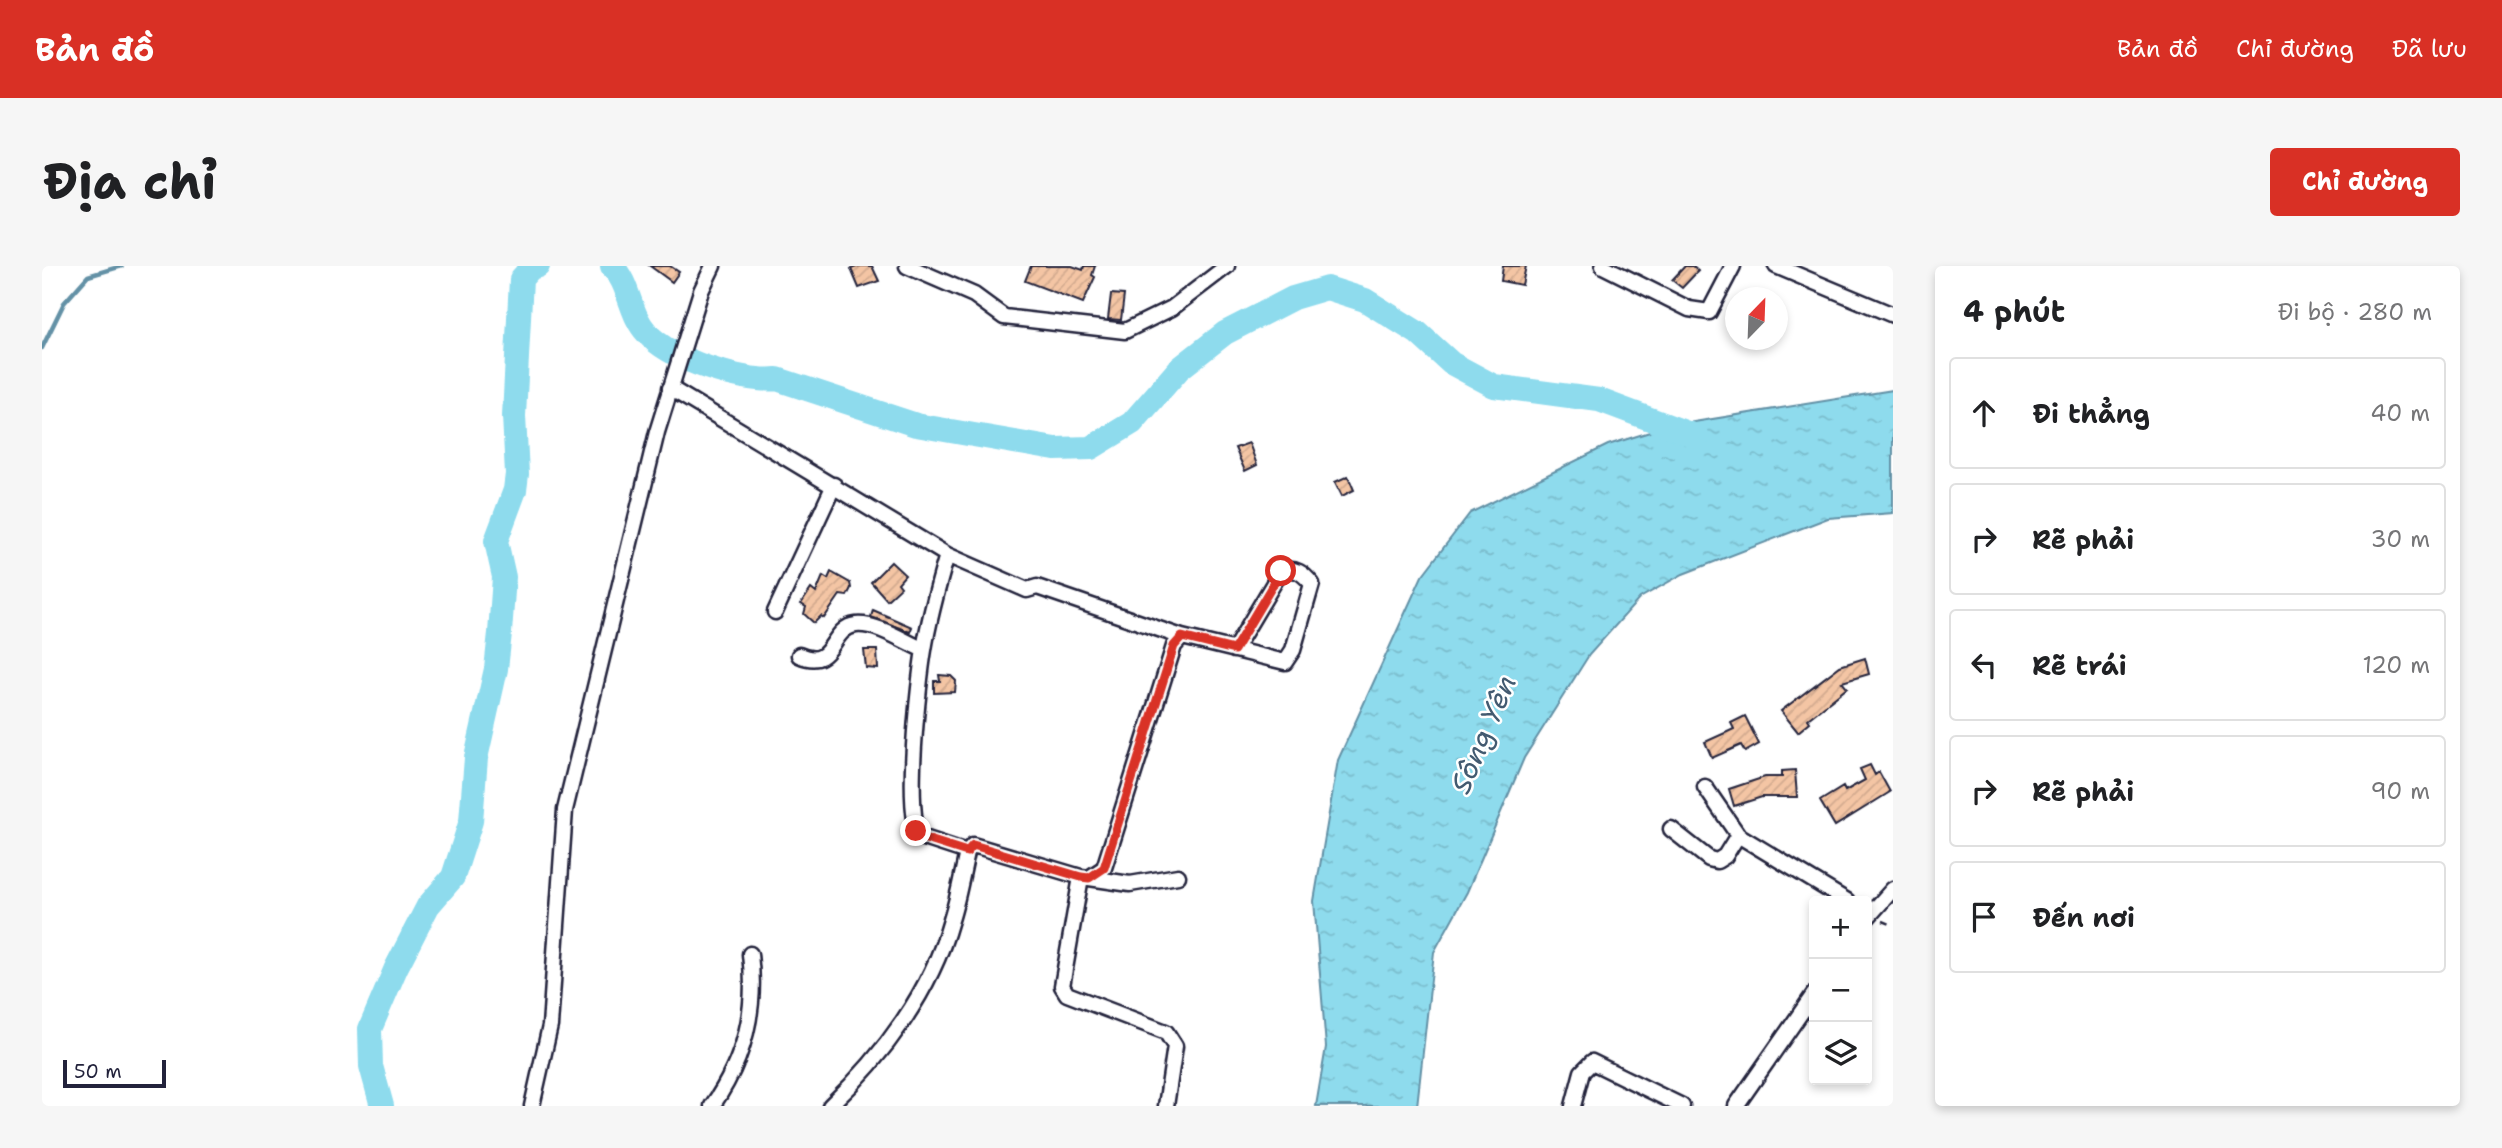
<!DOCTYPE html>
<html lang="vi">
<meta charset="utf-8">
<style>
:root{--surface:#fff;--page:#f6f6f6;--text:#202124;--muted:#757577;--line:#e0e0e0;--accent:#d93025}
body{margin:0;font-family:"Shantell Sans",sans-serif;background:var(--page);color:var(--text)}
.controls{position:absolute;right:21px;bottom:21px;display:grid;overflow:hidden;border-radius:7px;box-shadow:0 4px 10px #0003}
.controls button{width:63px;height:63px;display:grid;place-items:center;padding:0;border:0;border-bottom:2px solid var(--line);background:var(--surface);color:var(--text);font:35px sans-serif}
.compass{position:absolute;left:1683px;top:21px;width:63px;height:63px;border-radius:50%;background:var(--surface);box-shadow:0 4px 10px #0003;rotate:23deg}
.scale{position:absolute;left:21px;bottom:18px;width:103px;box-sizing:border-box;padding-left:7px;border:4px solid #22223b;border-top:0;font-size:19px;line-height:24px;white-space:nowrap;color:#22223b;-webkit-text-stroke:5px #fff;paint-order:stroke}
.stop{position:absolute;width:21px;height:21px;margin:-16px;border:5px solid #d93025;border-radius:50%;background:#fff}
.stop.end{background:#d93025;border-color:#fff;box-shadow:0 2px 7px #0008}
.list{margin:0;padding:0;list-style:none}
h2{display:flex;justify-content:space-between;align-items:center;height:91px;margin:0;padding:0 28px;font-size:30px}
h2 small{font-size:23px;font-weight:400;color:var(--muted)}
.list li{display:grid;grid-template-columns:46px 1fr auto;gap:21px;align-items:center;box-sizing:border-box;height:112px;margin:0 14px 14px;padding:0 14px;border:2px solid var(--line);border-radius:7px}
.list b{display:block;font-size:26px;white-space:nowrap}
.list em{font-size:23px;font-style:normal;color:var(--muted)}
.icon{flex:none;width:38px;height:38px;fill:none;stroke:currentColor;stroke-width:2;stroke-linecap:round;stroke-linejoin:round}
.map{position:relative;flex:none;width:1851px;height:840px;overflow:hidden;border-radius:7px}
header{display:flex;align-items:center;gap:42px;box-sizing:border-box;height:98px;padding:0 35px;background:var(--accent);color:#fff}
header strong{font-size:33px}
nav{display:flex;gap:38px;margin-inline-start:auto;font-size:24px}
.intro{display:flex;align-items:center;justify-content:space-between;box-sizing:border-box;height:168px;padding:0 42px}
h1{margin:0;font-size:49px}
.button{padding:18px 32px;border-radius:7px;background:var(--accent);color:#fff;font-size:24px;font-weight:700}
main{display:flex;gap:42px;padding:0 42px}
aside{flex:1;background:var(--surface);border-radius:7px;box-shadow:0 4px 10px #0003}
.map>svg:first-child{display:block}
</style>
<header>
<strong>Bản đồ</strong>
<nav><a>Bản đồ</a><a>Chỉ đường</a><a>Đã lưu</a></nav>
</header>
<div class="intro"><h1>Địa chỉ</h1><a class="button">Chỉ đường</a></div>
<main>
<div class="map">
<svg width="1851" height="840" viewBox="0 0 1851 840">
<defs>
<pattern id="water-ripples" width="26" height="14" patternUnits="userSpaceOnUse" patternTransform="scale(1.75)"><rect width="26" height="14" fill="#8edbed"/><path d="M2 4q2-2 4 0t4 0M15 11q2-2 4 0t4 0" fill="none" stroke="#7abccc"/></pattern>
<pattern id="building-hatch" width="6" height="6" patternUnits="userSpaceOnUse" patternTransform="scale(1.75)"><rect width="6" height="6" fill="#f4c5a4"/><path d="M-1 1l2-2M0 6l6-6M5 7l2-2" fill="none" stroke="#d1a98e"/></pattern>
</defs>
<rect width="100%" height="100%" fill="#fff"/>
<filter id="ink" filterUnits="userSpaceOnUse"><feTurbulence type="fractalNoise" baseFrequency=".0143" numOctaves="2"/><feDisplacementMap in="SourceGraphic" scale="14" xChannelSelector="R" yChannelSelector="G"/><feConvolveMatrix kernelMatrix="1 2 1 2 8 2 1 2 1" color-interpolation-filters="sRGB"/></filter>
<g filter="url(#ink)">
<path fill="url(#water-ripples)" stroke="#6391a6" stroke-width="2" d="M1851,124V247L1786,252L1641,308L1598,332L1547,389L1482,492L1425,626L1392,686L1375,840H1274L1284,781L1272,635L1296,494L1380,310L1428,247L1566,179L1627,160Z"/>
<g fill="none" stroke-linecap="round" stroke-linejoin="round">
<path stroke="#6391a6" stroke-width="4.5" d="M0,82L22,37L46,10L80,0"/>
<path stroke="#8edbed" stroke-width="24" d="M570,0C588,18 587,48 605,67C628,94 701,117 735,113L874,159L1013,183L1049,182L1090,157L1137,103L1183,67L1251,32L1285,22L1323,34L1376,67L1409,97L1452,120L1557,134L1656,171
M340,840L329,800L328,763L354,702L386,640L411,611L429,555L434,492L454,403L458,367L462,311L454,275L473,224L475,208L472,150L479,13L489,2L496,0"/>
</g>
<path fill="url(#building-hatch)" stroke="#22223b" stroke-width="2" d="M608,0H628L637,6L630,16Z
M817,0H830L837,15L817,22L809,3Z
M989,0H1030L1041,4L1042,0H1053L1050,9L1053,11L1041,37L983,15Z
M1461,0H1484L1480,19L1459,15Z
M1643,0H1650L1656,5L1640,22L1630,14Z
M1069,28L1082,29L1079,54L1066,53Z
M1207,177L1215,199L1203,205L1193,182Z
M1306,210L1312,224L1300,230L1293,216Z
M849,296L863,309L856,317L859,321L845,334L829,316Z
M789,306L808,317L809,322L805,330L798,329L782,352L779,350L772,357L762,348L764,341L759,338L769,323L774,327L781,310L786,313Z
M831,344L870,361L868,366L829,351Z
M822,384H835L836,403L824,402Z
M1823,392L1827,408L1800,416L1805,422L1766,453L1768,456L1756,466L1739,445L1798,400Z
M897,409L909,410L914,415L913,426L892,427V415H898Z
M1703,450L1717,478L1703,486L1699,479L1670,492L1663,476L1692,463L1689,457Z
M1828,499L1833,509L1837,506L1848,526L1793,560L1778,535L1801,521L1803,525L1823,514L1818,503Z
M1753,504L1755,531H1720L1692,540L1687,523L1723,511H1740V505Z"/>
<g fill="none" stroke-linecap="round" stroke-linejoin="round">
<defs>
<path id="minor" d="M865,0L932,29L962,51L1083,65L1130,42L1185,0
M1561,0L1647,43L1667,46L1691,0
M1734,0L1851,49
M628,122L905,289L985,324L995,321L1140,371
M905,289C896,320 887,352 882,384C877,413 861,553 879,571L925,586
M733,346L792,219
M757,389C793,405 787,362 814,359C835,357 863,376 882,384
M1663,521L1696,569L1805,635
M1629,563L1667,593L1675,595L1683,590L1696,569
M1039,611L1020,720L1025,728L1124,766L1133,780L1124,840
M1047,612L1088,618L1136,610
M1825,652L1851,623
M490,840L508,760L523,544L615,166L659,25L671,0
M670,840C703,793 715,744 708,688
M788,840C841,790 889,726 909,654C916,632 920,609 925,586L931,579L1039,611L1047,612L1062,602L1132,380L1140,371L1243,396L1251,384L1270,318C1261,307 1254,301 1239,305L1192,384
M1531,840L1540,806L1550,796L1640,840
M1694,840L1772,728"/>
</defs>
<use href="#minor" stroke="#22223b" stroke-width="19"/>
<path stroke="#22223b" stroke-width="2.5" stroke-dasharray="7 5" stroke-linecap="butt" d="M1841,655L1851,659"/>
<use href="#minor" stroke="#fff" stroke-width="14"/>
</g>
</g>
<g fill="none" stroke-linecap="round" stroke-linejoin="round" filter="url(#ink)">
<path stroke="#d93025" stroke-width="9" d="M874,565L884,573L925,586L931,579L1039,611L1047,612L1062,602L1132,380L1140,371L1192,384L1239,305"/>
</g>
<g text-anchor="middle" stroke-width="5" stroke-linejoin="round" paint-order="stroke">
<g font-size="28" font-style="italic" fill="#425a70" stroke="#fff">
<text transform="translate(1441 468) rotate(-67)" y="10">Sông Yên</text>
</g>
</g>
</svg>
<div class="controls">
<button>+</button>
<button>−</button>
<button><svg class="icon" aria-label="layers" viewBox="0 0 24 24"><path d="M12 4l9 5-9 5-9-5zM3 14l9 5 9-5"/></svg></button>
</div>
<svg class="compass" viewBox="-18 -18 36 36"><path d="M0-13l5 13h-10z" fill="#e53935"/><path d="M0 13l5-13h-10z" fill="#757577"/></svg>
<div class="scale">50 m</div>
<div class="stop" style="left:1239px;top:305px"></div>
<div class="stop end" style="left:874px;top:565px"></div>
</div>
<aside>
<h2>4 phút<small>Đi bộ · 280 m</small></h2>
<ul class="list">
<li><svg class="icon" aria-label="ahead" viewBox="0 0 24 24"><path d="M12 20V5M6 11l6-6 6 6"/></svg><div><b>Đi thẳng</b></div><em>40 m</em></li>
<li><svg class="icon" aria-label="right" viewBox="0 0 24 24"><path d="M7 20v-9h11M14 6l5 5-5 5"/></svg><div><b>Rẽ phải</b></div><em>30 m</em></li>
<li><svg class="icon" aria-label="left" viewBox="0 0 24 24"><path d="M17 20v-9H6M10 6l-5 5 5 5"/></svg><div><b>Rẽ trái</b></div><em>120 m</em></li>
<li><svg class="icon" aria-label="right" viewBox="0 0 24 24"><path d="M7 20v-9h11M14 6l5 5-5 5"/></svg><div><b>Rẽ phải</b></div><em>90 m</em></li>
<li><svg class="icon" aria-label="arrive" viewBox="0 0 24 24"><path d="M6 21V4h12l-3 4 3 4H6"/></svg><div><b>Đến nơi</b></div></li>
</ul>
</aside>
</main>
